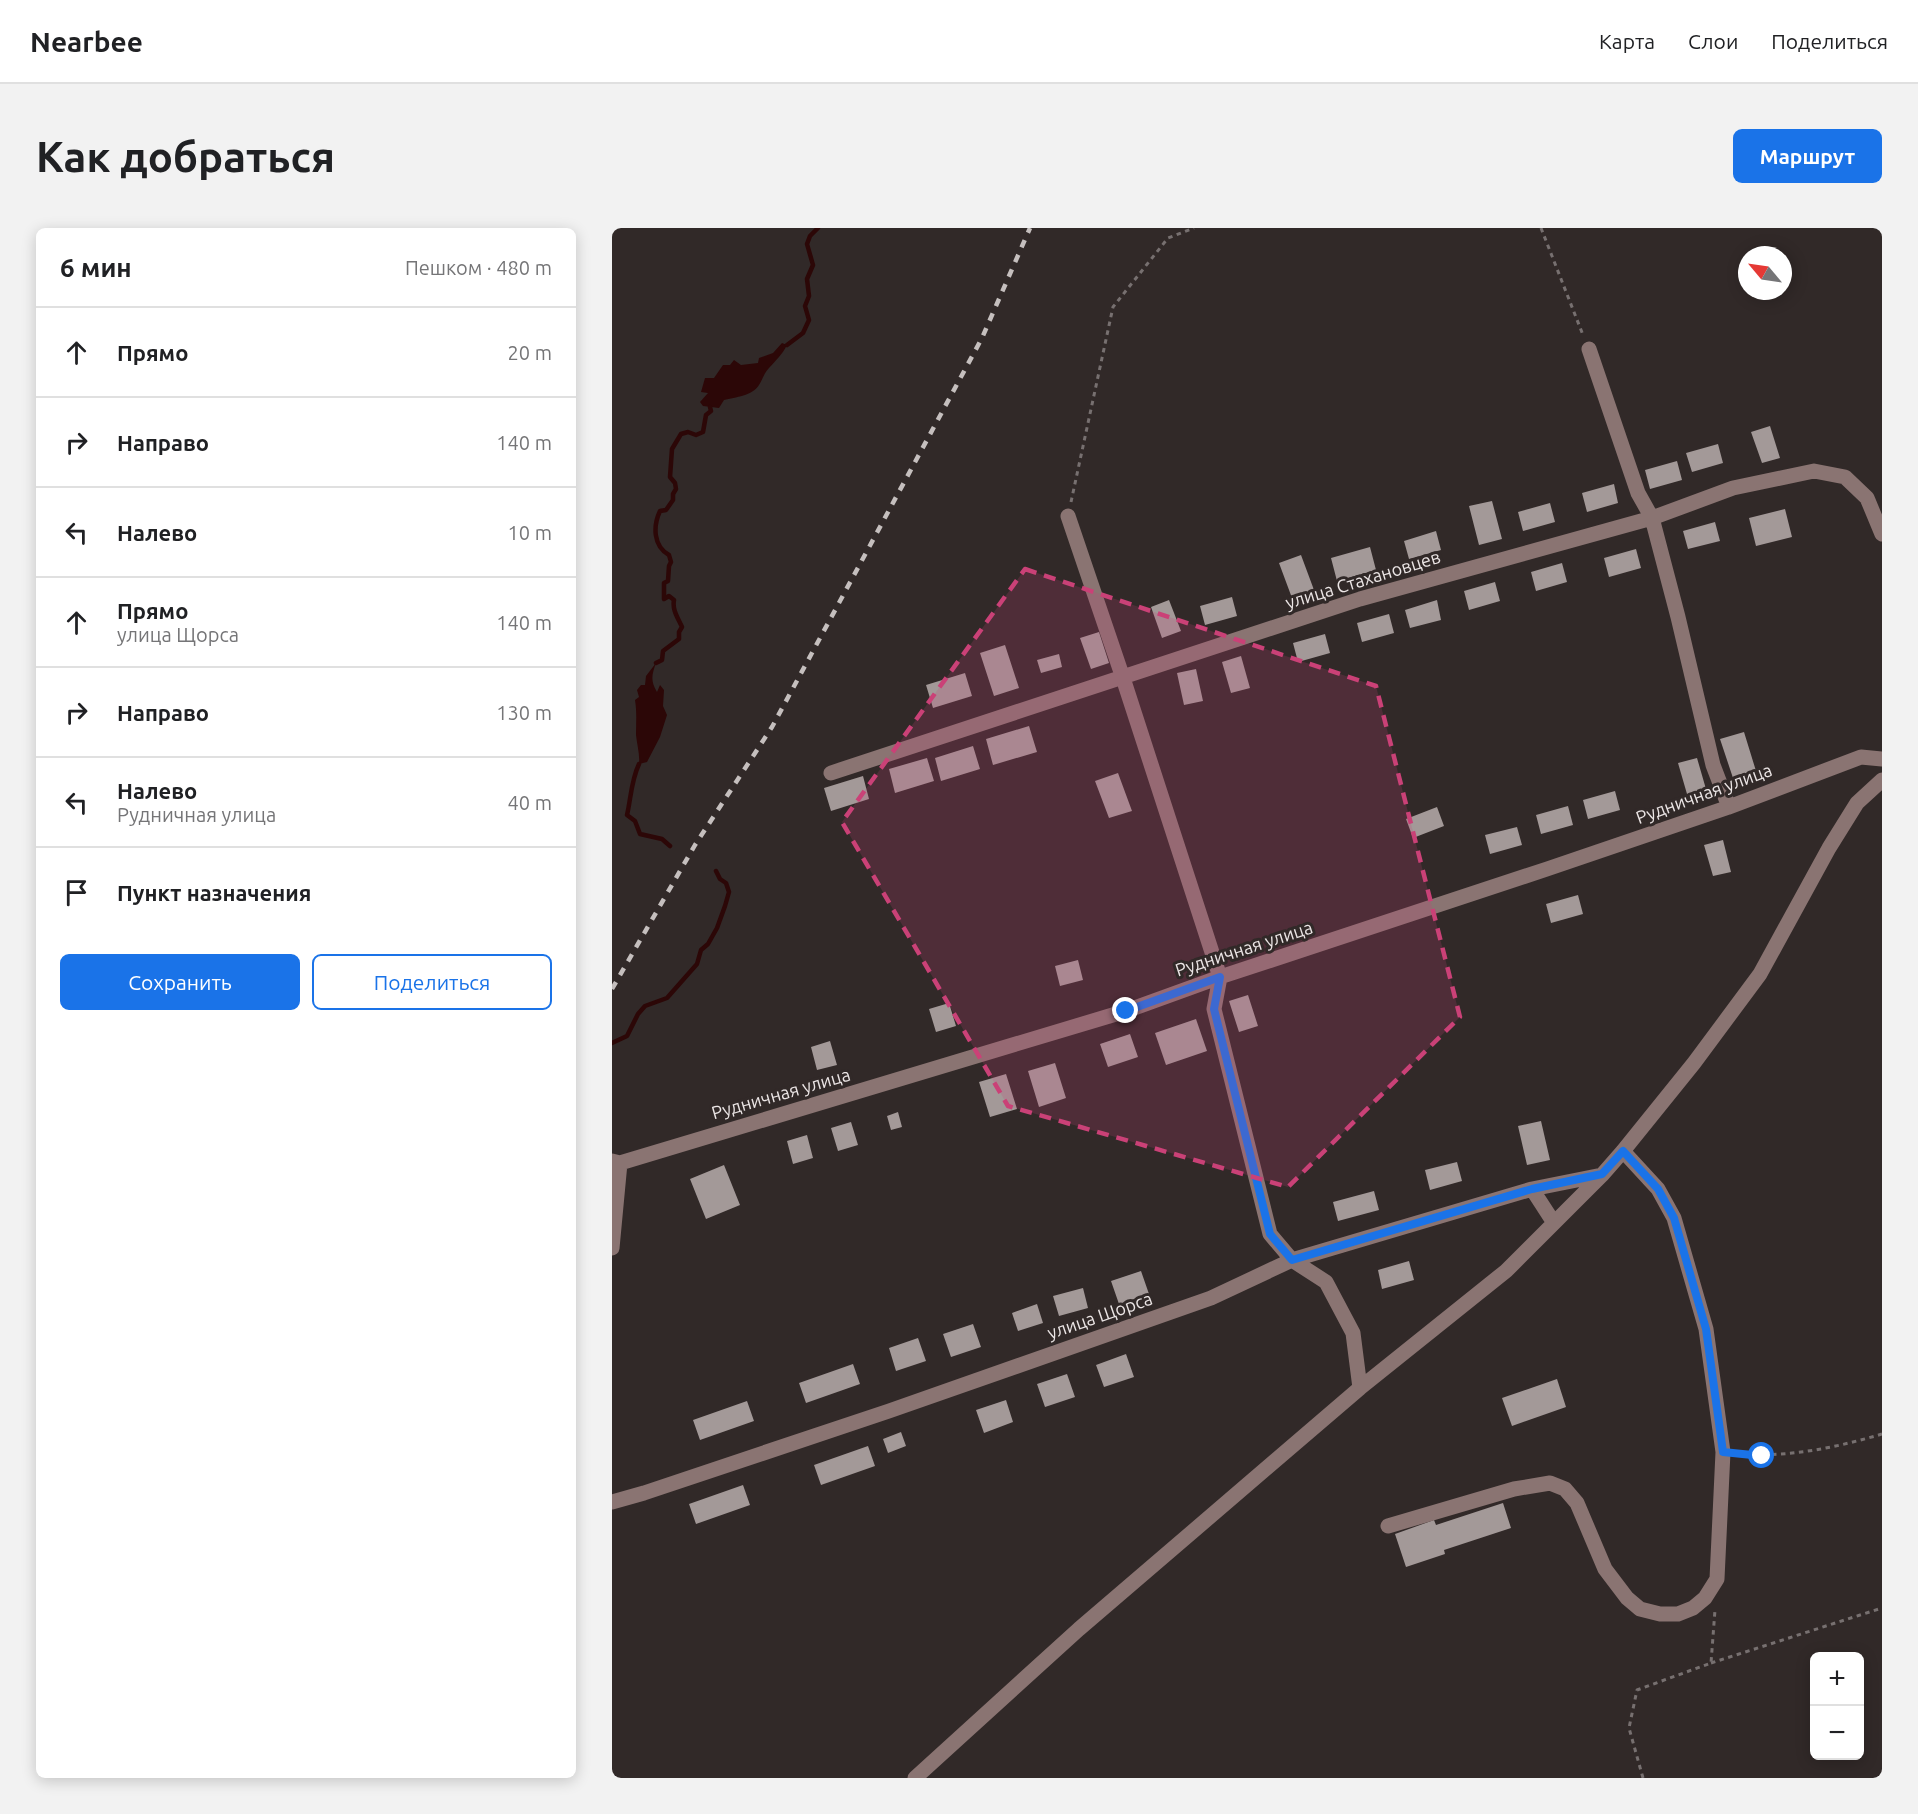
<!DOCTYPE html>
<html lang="ru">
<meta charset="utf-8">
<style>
:root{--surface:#fff;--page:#f2f2f2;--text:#202124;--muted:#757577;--line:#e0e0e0;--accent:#1a73e8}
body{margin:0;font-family:Ubuntu,sans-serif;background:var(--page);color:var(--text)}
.controls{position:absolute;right:18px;bottom:18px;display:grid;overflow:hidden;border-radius:9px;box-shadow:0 3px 15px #0003}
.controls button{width:54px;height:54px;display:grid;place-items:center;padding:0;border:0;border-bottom:2px solid var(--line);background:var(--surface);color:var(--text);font:30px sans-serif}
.compass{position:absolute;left:1126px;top:18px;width:54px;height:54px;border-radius:50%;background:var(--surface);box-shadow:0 3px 15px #0003;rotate:299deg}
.stop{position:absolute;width:18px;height:18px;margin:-14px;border:4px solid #1a73e8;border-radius:50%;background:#fff}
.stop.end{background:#1a73e8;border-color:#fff;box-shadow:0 2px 6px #0008}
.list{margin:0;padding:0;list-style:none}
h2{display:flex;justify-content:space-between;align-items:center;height:78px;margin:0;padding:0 24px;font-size:26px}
h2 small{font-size:20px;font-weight:400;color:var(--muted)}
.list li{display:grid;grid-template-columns:39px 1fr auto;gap:18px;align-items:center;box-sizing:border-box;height:90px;padding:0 24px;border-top:2px solid var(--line)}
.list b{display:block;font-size:22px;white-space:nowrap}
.list p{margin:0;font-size:20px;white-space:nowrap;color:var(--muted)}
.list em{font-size:20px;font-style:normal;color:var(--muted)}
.actions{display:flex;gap:12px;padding:18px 24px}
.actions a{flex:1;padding:14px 0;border:2px solid var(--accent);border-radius:9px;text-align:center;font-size:21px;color:var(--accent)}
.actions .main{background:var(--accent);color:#fff}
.icon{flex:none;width:33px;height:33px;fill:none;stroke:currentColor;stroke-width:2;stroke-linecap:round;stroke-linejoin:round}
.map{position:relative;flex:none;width:1270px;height:1550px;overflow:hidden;border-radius:9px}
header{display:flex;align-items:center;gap:36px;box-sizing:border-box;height:84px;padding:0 30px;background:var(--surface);border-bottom:2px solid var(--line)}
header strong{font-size:28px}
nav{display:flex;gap:33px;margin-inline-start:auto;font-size:21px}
.intro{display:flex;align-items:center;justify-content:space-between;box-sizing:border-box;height:144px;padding:0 36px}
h1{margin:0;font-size:42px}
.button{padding:15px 27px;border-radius:9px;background:var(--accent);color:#fff;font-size:21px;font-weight:700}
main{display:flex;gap:36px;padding:0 36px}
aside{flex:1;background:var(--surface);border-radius:9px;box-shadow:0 3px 15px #0003}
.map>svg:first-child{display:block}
</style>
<header>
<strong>Nearbee</strong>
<nav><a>Карта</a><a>Слои</a><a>Поделиться</a></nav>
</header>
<div class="intro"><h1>Как добраться</h1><a class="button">Маршрут</a></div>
<main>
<aside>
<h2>6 мин<small>Пешком · 480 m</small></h2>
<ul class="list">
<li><svg class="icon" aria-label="ahead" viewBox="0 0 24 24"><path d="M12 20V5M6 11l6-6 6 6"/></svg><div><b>Прямо</b></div><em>20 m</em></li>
<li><svg class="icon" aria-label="right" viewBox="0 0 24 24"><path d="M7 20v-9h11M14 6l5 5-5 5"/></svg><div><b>Направо</b></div><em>140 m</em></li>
<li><svg class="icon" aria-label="left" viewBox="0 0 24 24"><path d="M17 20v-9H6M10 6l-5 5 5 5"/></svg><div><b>Налево</b></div><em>10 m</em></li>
<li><svg class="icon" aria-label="ahead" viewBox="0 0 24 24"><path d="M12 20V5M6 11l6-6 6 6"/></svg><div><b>Прямо</b><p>улица Щорса</p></div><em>140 m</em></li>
<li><svg class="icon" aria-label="right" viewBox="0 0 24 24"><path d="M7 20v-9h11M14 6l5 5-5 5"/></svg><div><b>Направо</b></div><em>130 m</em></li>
<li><svg class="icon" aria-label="left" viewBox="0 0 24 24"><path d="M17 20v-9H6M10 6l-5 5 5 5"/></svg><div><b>Налево</b><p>Рудничная улица</p></div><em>40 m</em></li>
<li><svg class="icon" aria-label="arrive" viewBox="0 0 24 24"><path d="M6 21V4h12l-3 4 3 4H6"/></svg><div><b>Пункт назначения</b></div></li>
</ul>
<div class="actions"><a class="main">Сохранить</a><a>Поделиться</a></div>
</aside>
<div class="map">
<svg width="1270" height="1550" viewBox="0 0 1270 1550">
<rect width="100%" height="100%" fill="#312928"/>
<path fill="#2c0707" d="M170,115L175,117C170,127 164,132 157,140C152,145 151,151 147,157C140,168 124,169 112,172L107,180L91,178L88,174L96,165L89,164L93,150H102L111,137H118L122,132L129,137L146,135L147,130L161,125Z
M44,435C40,446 38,453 45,464L48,457L52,462L51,478L55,487L48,509L35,534L27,536C28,526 25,517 24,507C24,495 25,484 23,472L27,469L25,462L29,457H33L34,448Z"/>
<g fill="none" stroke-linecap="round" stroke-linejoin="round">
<path stroke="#2c0707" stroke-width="4.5" d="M175,117L191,105L197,92L193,78L197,68L195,51L201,37L195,16L198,8L206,0
M44,435L50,432L51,423L67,411V404L70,399C66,390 60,382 62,372L57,368L52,371V355L56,353L57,338L59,334L57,327C41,318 41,298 48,283L54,282L61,272V266L64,261L63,255L58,249L60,221L69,206L76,204L84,207L91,204L94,187L99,183L98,179
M27,536C19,553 19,570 15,587L23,593L28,606L50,611L58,618
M0,815L15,808L26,786L33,778L55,770L85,736L89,722L96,716L105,700L113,678L117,664L114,655L108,651L104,643"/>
</g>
<path fill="#a39998" d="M1158,198L1168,230L1150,235L1139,204Z
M1106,216L1111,235L1080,244L1074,225Z
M1065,233L1070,252L1038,261L1033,242Z
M1002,256L1006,275L975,284L970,265Z
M880,273L890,311L867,317L857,278Z
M938,275L943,294L911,303L906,284Z
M1173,281L1180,309L1144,318L1137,290Z
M1103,294L1108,313L1076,321L1071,303Z
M824,303L829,322L797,331L792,313Z
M758,319L764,342L725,353L719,330Z
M1024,321L1029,340L997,349L992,330Z
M689,327L702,362L680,370L667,335Z
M950,335L955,354L924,363L919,344Z
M883,354L888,373L857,382L852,363Z
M620,369L625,388L593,397L588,378Z
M557,372L569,403L550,410L539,379Z
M825,372L829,392L798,400L793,382Z
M777,386L782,405L750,414L745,395Z
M487,404L497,435L479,441L468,410Z
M713,406L718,425L686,434L681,415Z
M393,417L407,460L382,468L368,425Z
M447,426L450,439L429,445L425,432Z
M629,428L638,460L619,465L610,434Z
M584,441L591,473L572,477L565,445Z
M353,445L360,468L321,480L314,457Z
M417,498L425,524L381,537L374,511Z
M1132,504L1144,543L1121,550L1108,511Z
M361,518L368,541L329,553L323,530Z
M315,530L322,553L283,565L277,541Z
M1085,530L1094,561L1075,566L1066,535Z
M506,545L520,583L497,590L483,553Z
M251,548L257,571L219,583L212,560Z
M1003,563L1008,582L976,591L971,572Z
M956,578L961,597L929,606L924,587Z
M825,579L832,598L801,610L794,591Z
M905,599L910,617L878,626L873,607Z
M1111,612L1119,644L1101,648L1092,617Z
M966,667L971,686L939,695L934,676Z
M466,732L471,752L448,758L443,738Z
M636,767L646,798L627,804L617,773Z
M337,775L344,798L324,804L317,781Z
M584,791L595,823L554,837L543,805Z
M518,806L526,829L496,839L488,816Z
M218,813L225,837L205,842L199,819Z
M443,835L454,870L427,879L416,843Z
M394,846L405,881L378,889L367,854Z
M286,884L290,899L279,902L275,888Z
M929,893L938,932L915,937L906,898Z
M239,894L246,917L226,923L219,900Z
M195,907L201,930L181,936L175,913Z
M845,934L850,953L818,962L813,942Z
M112,937L128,977L94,991L78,951Z
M762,963L767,982L726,993L721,974Z
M797,1033L802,1052L770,1061L766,1042Z
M529,1043L537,1066L507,1076L499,1053Z
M471,1060L476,1080L447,1088L441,1068Z
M425,1076L431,1095L406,1103L400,1085Z
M361,1096L369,1119L339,1129L331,1106Z
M306,1110L314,1133L284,1143L277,1120Z
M514,1126L522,1149L492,1159L484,1137Z
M241,1136L248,1156L194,1175L187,1155Z
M455,1146L463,1169L433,1179L425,1156Z
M945,1151L954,1179L900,1198L890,1170Z
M394,1172L401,1194L372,1205L364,1182Z
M135,1173L142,1193L88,1212L81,1192Z
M289,1204L294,1218L276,1225L271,1211Z
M256,1218L263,1238L209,1257L202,1237Z
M131,1257L138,1277L84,1296L77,1276Z
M891,1275L899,1300L832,1322L833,1326L794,1339L783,1306L822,1292L824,1297Z"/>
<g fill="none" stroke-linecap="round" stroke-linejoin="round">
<path stroke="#777070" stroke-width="3" stroke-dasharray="4.5 4.5" stroke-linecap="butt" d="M929,0L971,107
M459,274L501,79L556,10L582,0
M1124,1226C1174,1230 1223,1220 1270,1206
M1099,1435L1270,1380
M1031,1550L1017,1500L1025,1462L1099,1435L1103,1382"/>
<path stroke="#8a7472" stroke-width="15" d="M977,121L1026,265L1040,290L1066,389L1101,537L1117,579
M456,288L511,450L608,749L602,781L658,1006L680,1032L714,1054L741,1105L748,1160
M219,545L748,371L1040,290L1121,260L1202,243L1233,249L1255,270L1270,306
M0,933L8,935L514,783L608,749L935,641L1117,579L1249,529L1270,531
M920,961L942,995
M0,1020L8,935
M0,1274L32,1265L277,1183L599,1070L680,1032L920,961L990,947
M776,1298L902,1261L938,1255L953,1261L965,1275L993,1341L1015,1370L1028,1381L1048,1386H1066L1081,1380L1093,1370L1105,1351L1111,1224L1094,1101L1062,990L1046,961L1011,923
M303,1550L467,1401L748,1160L894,1043L990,947L1011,923L1082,835L1148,746L1217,620L1245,575L1270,552"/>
<path stroke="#c5bfbe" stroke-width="4.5" stroke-dasharray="8 8" stroke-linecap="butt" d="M0,761L83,617L160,499L370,110L418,0"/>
</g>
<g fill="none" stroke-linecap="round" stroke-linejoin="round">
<path stroke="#1a73e8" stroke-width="8" d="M514,783L608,749L602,781L658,1006L680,1032L920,961L990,946L1011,923L1046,961L1062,990L1094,1101L1111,1224L1150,1228"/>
</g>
<path fill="#ca4177" fill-opacity="0.2" stroke="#ca4177" stroke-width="4.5" stroke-dasharray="12 8" stroke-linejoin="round" d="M413,341L764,458L848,789L676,959L396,878L230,594Z"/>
<g text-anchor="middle" stroke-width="6" stroke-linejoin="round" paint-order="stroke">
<g font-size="18" fill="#ece6e6" stroke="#312928">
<text transform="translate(751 352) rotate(-17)" y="6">улица Стахановцев</text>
<text transform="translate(1092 566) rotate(-20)" y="6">Рудничная улица</text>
<text transform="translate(632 721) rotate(-18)" y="6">Рудничная улица</text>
<text transform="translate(169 866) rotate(-16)" y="6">Рудничная улица</text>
<text transform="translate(488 1088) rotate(-19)" y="6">улица Щорса</text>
</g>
</g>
</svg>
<div class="controls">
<button>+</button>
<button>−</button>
</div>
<svg class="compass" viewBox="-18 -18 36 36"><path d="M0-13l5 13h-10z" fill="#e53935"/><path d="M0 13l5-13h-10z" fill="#757577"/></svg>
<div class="stop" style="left:1150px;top:1228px"></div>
<div class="stop end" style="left:514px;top:783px"></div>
</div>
</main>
